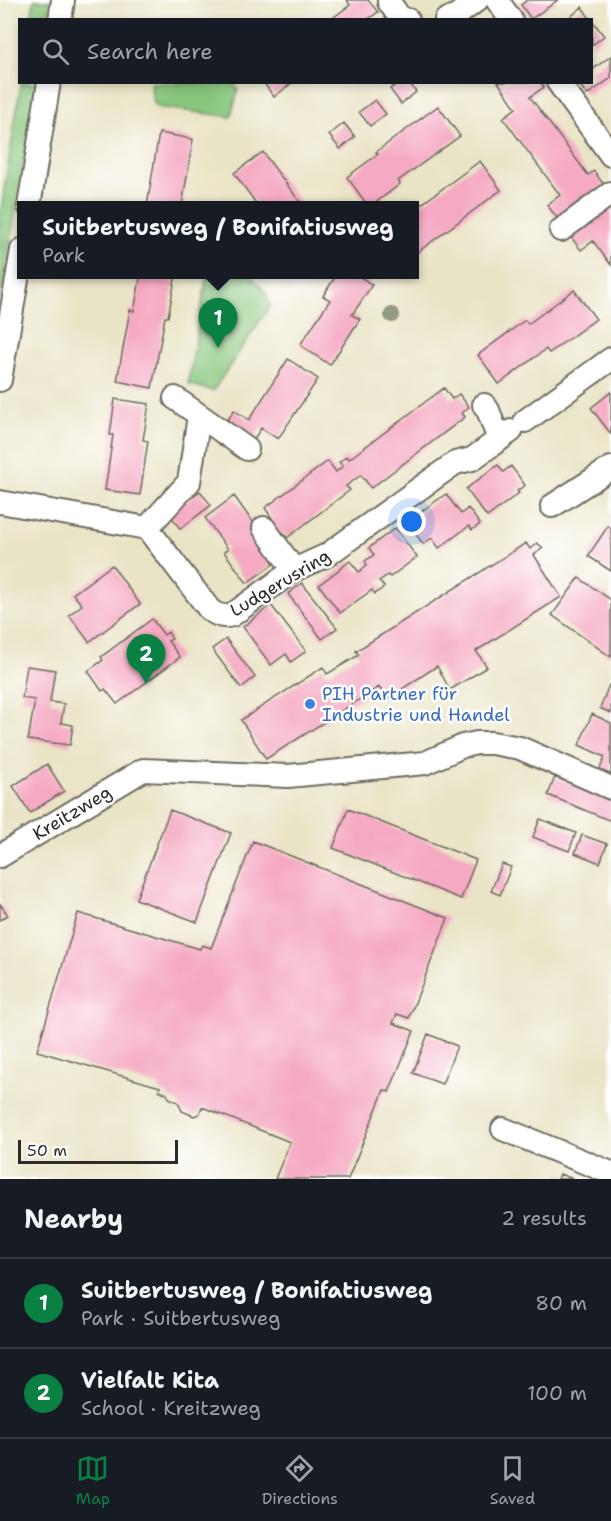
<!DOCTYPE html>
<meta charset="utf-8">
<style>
:root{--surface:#171b24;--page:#242831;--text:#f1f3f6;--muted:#9ea1a6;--line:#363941;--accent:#0b8043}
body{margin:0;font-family:"Shantell Sans",sans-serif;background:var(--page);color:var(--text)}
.scale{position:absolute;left:18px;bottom:15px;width:160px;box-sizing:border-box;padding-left:6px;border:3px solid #2b2b2b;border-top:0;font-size:16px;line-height:21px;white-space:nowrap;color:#2b2b2b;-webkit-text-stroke:4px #fff;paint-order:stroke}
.you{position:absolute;left:412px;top:522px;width:21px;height:21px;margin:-15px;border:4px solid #fff;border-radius:50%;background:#1a73e8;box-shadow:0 0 0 9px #1a73e833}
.badge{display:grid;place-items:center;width:39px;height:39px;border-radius:50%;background:var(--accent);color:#fff;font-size:20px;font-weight:700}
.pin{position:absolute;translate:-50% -50px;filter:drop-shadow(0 2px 3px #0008)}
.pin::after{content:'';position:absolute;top:32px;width:21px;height:18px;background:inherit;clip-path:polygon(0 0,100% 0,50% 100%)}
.popup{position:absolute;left:17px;top:201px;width:402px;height:78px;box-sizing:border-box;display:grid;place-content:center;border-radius:0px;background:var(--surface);filter:drop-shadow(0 2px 4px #0005);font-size:20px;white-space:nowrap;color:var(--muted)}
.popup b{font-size:22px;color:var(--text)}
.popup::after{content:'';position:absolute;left:50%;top:100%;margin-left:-12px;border:12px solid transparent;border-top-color:var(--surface)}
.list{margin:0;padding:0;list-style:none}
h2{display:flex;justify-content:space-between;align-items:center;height:78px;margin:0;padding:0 24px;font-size:26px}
h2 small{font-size:20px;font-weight:400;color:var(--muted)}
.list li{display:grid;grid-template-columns:39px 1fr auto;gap:18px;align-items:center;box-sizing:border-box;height:90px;padding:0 24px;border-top:2px solid var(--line)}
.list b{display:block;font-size:22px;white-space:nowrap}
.list p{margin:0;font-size:20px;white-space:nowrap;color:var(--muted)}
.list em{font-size:20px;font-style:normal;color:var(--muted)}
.icon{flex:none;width:33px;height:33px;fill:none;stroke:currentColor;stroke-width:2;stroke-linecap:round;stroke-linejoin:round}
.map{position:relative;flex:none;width:611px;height:1179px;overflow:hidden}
.search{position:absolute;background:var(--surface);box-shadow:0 3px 9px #0003;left:18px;right:18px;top:18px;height:66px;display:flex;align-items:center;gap:15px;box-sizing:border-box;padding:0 21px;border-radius:0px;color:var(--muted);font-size:22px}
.sheet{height:258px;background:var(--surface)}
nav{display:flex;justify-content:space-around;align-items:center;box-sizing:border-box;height:84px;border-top:2px solid var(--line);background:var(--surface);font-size:16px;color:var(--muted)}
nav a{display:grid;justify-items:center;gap:3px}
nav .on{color:var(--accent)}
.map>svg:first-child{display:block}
</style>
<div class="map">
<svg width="611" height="1179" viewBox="0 0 611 1179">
<rect width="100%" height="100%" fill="#fff"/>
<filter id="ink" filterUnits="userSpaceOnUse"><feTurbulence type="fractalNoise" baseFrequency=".0167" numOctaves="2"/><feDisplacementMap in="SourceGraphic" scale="12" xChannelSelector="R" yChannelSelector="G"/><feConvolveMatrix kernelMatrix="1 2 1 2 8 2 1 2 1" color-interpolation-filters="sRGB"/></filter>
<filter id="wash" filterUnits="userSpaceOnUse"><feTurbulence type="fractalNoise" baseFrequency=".008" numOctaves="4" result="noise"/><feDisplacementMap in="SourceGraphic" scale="24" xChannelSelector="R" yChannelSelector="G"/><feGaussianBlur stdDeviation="1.35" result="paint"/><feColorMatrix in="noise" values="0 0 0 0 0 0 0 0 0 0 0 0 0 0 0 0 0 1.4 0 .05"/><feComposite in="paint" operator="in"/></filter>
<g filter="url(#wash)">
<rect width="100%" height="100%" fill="#eae4c6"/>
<path fill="#88c67d" stroke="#5a7854" stroke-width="1.5" d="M34,0H51L47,19H31Z
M21,83H37L0,303V215Z
M151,83H234L238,90L231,117L157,107L152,99Z
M207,275H250L266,293L270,306L213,391L188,384Z"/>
<g id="blocks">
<path fill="#f5a9c2" d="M347,0H368L378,12L367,20H330L350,5Z
M527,0H558L531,19L521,5Z
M582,7L591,20H566L575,13Z
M592,20L604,36L592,45Z
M611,56V78L587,95L578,82H592V70Z
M263,82H293L274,97Z
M400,82H409L416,92L401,104L390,89Z
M498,82H540L544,87L530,97L588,175L594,171L604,185L558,219L547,205L560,195L503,118L516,108Z
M375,100L386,114L370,126L359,112Z
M438,106L460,136L398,181L400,184L371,206H368L347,177L378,154L376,152Z
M344,123L355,137L340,149L329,135Z
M159,133L193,139L182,206H147Z
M263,152L270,162L303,206H258L234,173Z
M480,161L501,190L415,254V209Z
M611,206V265L593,241L581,250L570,236Z
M141,274H176L168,317H165L152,388L117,381L130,310L134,311Z
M337,274H356L372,285L352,315L360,319L330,365L300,345L330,300L323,296Z
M574,290L596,319L549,353L546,349L499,384L478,355L525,320L528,324Z
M288,359L318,379L278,439L261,428L252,442L225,424L234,410L249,420Z
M444,388L452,399L459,394L469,407L462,413L465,417L371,488L361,475L346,486L350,490L287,538L283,532L276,538L265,524L272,518L265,508L328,461L336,472L343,466L339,462L347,456L349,459Z
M611,392V434L591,408Z
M115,399L149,404L143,440L148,441L140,495L105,490L113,435H110Z
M498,465L503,472L511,466L525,485L517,491L519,493L487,517L466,489Z
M200,491L211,505L180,529L170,514Z
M446,494L461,514L468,508L480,524L472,530L469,526L439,548L432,538L423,544L412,529L420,523L415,516Z
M234,496L257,528L253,531L276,562L247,583L224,552L228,549L205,518Z
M608,526L611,528V571L588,556Z
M395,528L417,557L390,577L388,575L379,581L384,587L375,594L372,590L340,613L319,585L350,561L359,572L367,565L365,561L374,555L369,548Z
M526,543L530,549L537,543L543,548L534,555L561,597L476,651L487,667L450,690L437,666L387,699L379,687L266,759L241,720L323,667L327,674L359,655L356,651Z
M112,565L140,604L89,642L69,615L82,605L73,594Z
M579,578L611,600V657L552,615Z
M302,583L337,628L322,639L288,594Z
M271,605L306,651L291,662L286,654L271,665L243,627Z
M152,619L164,635L168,632L172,639L168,641L180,657L117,704L105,689L102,691L88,671L103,660L101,657Z
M226,639L255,677L241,688L212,649Z
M27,666L55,670L50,702L64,704L61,723L73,725L70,745L28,740L35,700L22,698Z
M609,685H611V713L600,708Z
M592,714L611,723V776L599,771L605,757L579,745Z
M47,764L64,791L30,813L13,786Z
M555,777L608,798L611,800V821L548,795Z
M348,809L476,860L461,899L333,848Z
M170,810L231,833L197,922L136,899Z
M540,819L576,833L569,851L533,837Z
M582,835L607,844L600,863L575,853Z
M253,841L448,918L409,1018L397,1014L393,1023L414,1031L389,1092L384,1090L348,1179H275L290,1142L202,1107L199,1114L194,1116L182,1111L178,1102L169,1098L167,1094L159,1090L160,1087L37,1051L78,913L200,949L202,945L211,948Z
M502,864L511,867L500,895L491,891Z
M0,904L8,915L0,920Z
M428,1034L457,1046L442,1084L413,1073Z
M560,1174L573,1179H558Z"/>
</g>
</g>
<g filter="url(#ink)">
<use href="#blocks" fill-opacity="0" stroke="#6e6c61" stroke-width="1.5"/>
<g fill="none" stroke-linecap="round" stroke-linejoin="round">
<defs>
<path id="minor" d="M497,0L511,20
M389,2L401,19L408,20
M60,20L63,0
M446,20L457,15L477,0
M558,82L611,155
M29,206L49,82
M561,230L611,193
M0,380L22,250
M175,398L247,449
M484,405L488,410L499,440
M525,421L611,359
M0,502L147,528L209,609C216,615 223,618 232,615L294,570L327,555L455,463L472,459L511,431
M552,506L611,468
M147,528L189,482L199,416
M264,528L294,570
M0,856L143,770L288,776L425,763L463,746L477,743H492L520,748L611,788
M503,1129L611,1173"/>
</defs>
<use href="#minor" stroke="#6e6c61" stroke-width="26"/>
<use href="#minor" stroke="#fff" stroke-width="22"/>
</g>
<circle fill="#939c81" cx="392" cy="315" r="8"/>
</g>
<circle fill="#3f7fe0" stroke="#fff" stroke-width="2" cx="310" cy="704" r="6"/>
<g text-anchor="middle" stroke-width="5" stroke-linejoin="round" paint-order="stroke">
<g font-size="18" fill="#2b2b2b" stroke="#fff">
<text transform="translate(280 583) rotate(-31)" y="6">Ludgerusring</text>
<text transform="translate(72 813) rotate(-31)" y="6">Kreitzweg</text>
</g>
<g font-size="18" fill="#366cbe" stroke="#fff" text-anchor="start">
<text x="322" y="700">PIH Partner für<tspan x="322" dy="21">Industrie und Handel</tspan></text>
</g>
</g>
</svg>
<div class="scale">50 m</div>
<div class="you"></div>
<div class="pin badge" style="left:218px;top:348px">1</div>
<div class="popup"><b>Suitbertusweg / Bonifatiusweg</b>Park</div>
<div class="pin badge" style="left:146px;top:684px">2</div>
<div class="search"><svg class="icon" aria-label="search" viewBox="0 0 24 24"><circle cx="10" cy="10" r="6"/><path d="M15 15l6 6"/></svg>Search here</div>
</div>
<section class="sheet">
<h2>Nearby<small>2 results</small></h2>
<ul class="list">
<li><span class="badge">1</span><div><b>Suitbertusweg / Bonifatiusweg</b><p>Park · Suitbertusweg</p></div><em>80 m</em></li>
<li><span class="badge">2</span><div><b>Vielfalt Kita</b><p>School · Kreitzweg</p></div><em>100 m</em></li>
</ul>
</section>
<nav>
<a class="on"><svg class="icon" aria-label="map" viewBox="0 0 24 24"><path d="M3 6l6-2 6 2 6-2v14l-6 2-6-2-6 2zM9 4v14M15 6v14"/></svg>Map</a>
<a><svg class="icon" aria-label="directions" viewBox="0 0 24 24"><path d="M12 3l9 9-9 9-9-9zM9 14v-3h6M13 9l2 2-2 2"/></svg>Directions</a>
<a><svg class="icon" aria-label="saved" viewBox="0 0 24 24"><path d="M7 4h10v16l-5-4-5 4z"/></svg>Saved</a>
</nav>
